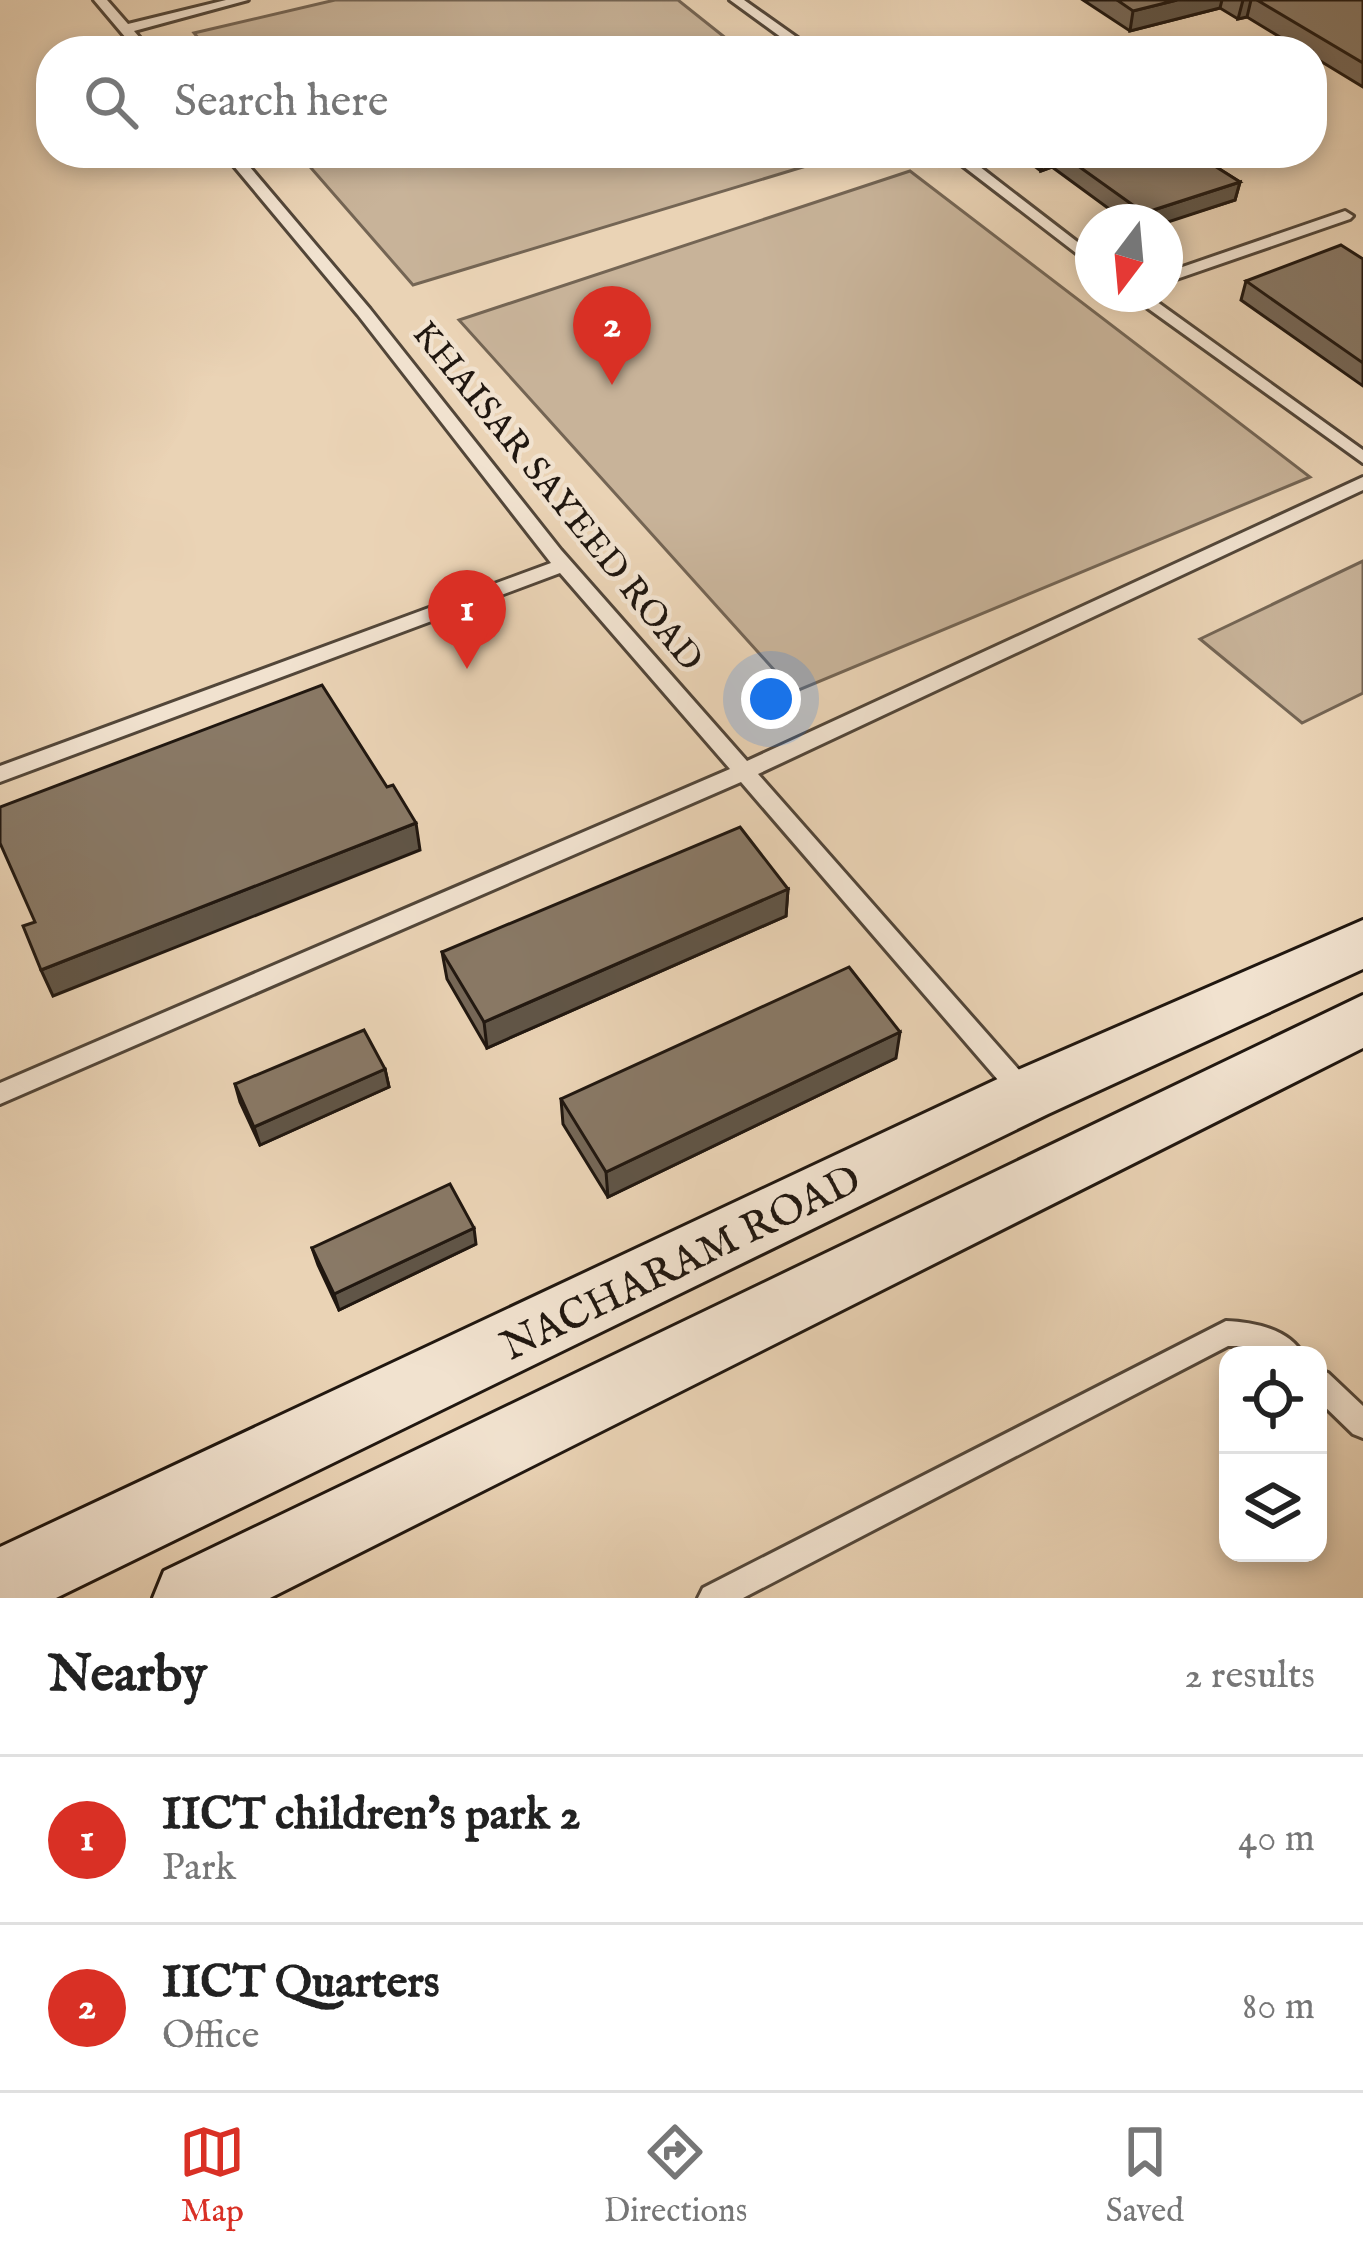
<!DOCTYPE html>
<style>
:root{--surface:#fff;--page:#f2f2f2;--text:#222;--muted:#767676;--line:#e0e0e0;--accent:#d93025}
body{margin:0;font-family:"IM FELL English",serif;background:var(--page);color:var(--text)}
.controls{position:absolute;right:36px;bottom:36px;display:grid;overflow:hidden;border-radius:24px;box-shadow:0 6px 18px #0003}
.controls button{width:108px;height:108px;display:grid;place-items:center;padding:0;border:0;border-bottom:3px solid var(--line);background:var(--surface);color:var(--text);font:60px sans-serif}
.compass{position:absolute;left:1075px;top:204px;width:108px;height:108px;border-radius:50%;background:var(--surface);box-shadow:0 6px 18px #0003;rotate:196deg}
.you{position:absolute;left:771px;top:699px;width:42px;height:42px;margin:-30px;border:9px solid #fff;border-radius:50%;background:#1a73e8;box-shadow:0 0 0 18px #1a73e833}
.badge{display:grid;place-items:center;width:78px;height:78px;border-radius:50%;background:var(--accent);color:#fff;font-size:39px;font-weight:700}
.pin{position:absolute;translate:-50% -99px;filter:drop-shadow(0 3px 6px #0008)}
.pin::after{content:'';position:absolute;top:63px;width:42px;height:36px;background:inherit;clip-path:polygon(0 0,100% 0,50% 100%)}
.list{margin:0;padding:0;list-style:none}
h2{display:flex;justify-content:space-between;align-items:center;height:156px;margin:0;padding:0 48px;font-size:51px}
h2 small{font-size:39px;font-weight:400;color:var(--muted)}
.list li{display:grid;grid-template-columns:78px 1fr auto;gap:36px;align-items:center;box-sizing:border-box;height:168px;padding:0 48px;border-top:3px solid var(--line)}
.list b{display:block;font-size:45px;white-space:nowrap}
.list p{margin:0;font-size:39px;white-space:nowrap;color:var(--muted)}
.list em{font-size:39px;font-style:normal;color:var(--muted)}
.icon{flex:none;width:66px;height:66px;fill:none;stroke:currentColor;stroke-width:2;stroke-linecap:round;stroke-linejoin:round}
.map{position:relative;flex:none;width:1363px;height:1598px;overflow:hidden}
.search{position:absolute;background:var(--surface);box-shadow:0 6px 18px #0003;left:36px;right:36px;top:36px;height:132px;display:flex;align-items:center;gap:30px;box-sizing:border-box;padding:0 42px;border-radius:48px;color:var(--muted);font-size:45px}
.sheet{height:492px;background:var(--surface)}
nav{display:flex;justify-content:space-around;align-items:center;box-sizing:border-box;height:168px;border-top:3px solid var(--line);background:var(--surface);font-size:33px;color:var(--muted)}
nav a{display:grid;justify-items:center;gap:6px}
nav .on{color:var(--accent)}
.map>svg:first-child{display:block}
</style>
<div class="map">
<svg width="1363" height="1598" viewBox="0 0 1363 1598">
<rect width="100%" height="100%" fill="#ead3b5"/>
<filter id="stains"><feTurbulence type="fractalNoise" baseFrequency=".00167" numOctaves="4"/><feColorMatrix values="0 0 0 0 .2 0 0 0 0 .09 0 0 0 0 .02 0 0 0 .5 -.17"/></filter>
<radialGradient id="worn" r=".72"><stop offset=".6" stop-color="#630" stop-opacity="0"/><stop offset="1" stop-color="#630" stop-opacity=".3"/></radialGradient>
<path fill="#c8b399" stroke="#746554" stroke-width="3" d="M335,0H678L742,51H209L194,33Z
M298,153H849L413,285Z
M910,171L1310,477L794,692L459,320Z
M1363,561V693L1302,723L1200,639Z"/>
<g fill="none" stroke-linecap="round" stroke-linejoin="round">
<defs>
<path id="service" d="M94,0H107L128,24L226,0H248L134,31L151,51H137Z
M730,0H744L816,51H800Z
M223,153H238L370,309L561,550L747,761L1363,477V490L758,774L1035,1088L1038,1095L1035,1102L1026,1105L1017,1102L741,782L0,1104V1083L730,769L560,573L0,782V766L551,563L358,315Z
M946,153H962L1093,254V266Z
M1345,211L1353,216L1350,219L1165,283V273Z
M1128,294H1146L1363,450V463Z
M1226,1321C1253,1322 1290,1329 1303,1355H1265L1250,1346H1228L743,1598H698L703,1588Z
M1318,1369L1328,1373L1363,1406V1438L1353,1434L1318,1400Z"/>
<path id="secondary" d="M1363,920V969L1048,1114L56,1598H0V1547L1004,1076Z
M1363,995V1048L270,1598H153L164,1571Z"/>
</defs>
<use href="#service" stroke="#524639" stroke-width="6"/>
<use href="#secondary" stroke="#201710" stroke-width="6"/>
<use href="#service" fill="#f1e2cf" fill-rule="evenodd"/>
<use href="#secondary" fill="#f1e2cf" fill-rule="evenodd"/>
</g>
<path fill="#766858" stroke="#201710" stroke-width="3" d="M1083,0H1363V87L1312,56V51H1303L1247,17L1238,19L1220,8L1130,31Z
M1017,153H1194L1240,182L1235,200L1165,222H1127L1052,167L1041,171Z
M1363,259V386L1241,300L1246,281Z
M788,889L786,916L487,1048L447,979L442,952Z
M896,1058L608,1197L563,1124L561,1099Z
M385,1069L389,1087L260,1145L240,1102L235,1084Z
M476,1244L339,1310L318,1265L312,1248Z"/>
<path fill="#605547" stroke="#201710" stroke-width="3" d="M1177,0H1222L1220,8L1130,31L1133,11Z
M1243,0H1251L1247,17L1238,19Z
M1044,153H1054L1052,167L1041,171Z
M1240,182L1235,200L1165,223L1142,222L1144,213Z
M416,823L420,850L53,996L41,970Z
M788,889L786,916L487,1048L484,1022Z
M900,1032L896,1058L608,1197L606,1172Z
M385,1069L389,1087L260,1145L254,1127Z
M474,1228L476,1244L339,1310L334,1294Z"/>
<path fill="#897966" stroke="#201710" stroke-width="3" d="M1117,0H1177L1133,11Z
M1257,0H1363V63Z
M1060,153H1194L1240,182L1144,213Z
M1341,245L1363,259V363L1246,281Z
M322,685L387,787L393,785L416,823L41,970L23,926L35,922L0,843V807Z
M740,827L788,889L484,1022L442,952Z
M849,967L900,1032L606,1172L561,1099Z
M364,1030L385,1069L254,1127L235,1084Z
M450,1184L474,1228L334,1294L312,1248Z"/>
<g text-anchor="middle" stroke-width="9" stroke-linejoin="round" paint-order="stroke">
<g font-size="36" fill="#201710" stroke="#f1e2cf">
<text transform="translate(559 495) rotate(51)" y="13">KHAISAR SAYEED ROAD</text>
</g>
<g font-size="42" fill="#201710" stroke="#f1e2cf">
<text transform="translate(680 1261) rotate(-26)" y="15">NACHARAM ROAD</text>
</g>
</g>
<rect width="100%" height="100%" filter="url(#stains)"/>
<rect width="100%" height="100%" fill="url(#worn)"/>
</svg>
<div class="controls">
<button><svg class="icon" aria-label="locate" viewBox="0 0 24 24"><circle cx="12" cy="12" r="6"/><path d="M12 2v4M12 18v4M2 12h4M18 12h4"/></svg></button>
<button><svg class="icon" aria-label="layers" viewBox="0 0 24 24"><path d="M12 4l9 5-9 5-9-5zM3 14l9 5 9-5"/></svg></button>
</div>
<svg class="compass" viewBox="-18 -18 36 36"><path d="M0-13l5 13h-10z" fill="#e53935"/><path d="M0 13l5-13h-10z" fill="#767676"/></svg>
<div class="you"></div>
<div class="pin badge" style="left:467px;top:669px">1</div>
<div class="pin badge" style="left:612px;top:385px">2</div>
<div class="search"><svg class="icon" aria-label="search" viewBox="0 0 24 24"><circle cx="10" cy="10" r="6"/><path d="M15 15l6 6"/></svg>Search here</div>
</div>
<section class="sheet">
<h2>Nearby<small>2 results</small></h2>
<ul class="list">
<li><span class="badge">1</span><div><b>IICT children's park 2</b><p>Park</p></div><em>40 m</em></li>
<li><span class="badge">2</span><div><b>IICT Quarters</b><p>Office</p></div><em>80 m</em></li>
</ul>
</section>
<nav>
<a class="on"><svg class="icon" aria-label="map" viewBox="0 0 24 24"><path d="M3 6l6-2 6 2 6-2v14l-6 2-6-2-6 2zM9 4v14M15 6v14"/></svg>Map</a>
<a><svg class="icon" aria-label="directions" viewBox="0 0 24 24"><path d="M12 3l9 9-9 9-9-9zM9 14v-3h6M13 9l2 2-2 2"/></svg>Directions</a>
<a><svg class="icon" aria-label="saved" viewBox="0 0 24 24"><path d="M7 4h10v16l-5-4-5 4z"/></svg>Saved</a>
</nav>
